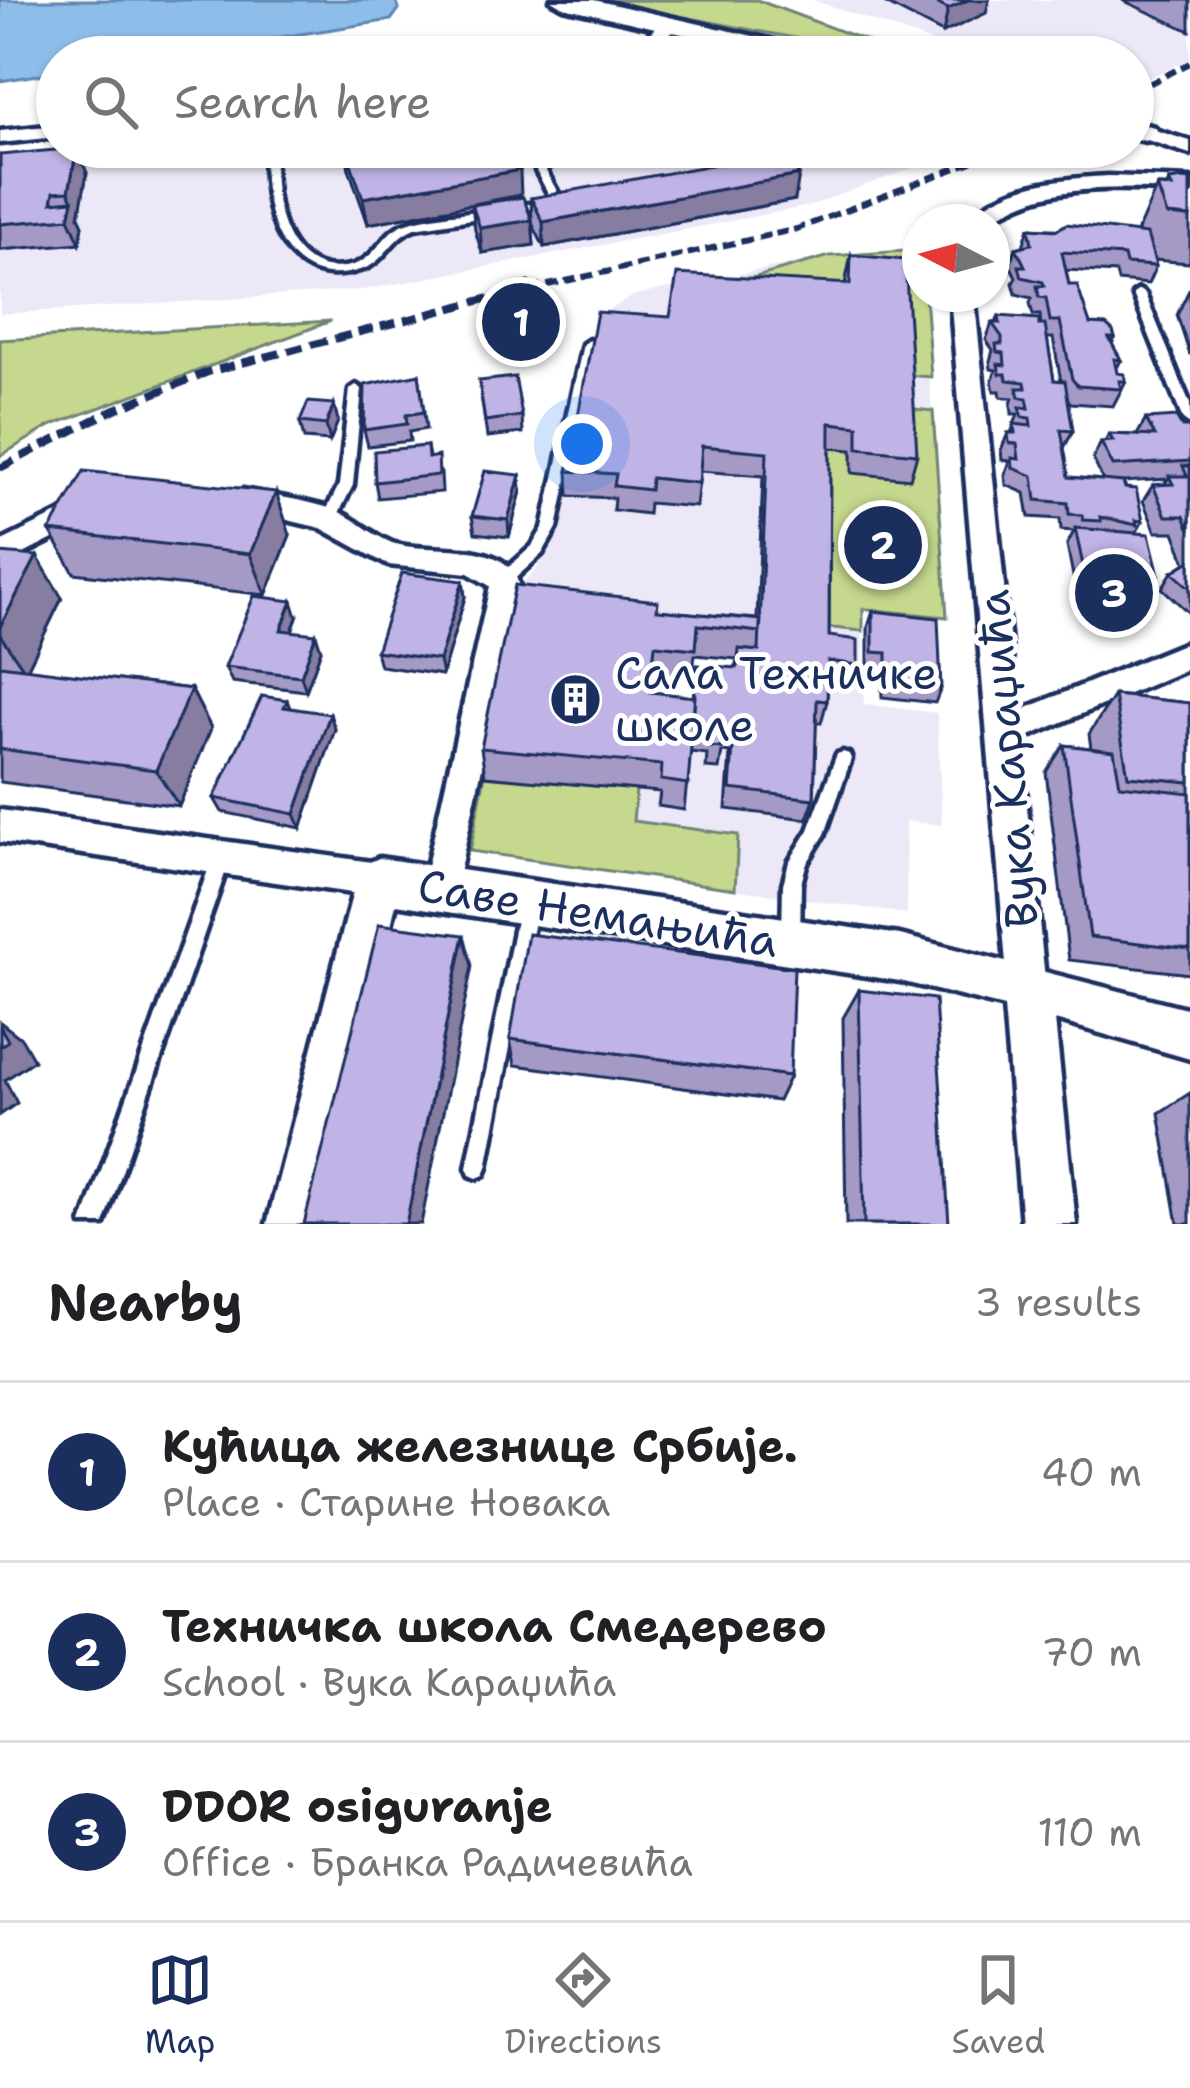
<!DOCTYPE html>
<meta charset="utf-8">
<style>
:root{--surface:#fff;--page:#f6f6f6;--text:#202124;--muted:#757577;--line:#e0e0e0;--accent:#1b2f5e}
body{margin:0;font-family:"Shantell Sans",sans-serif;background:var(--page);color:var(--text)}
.compass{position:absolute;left:902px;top:204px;width:108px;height:108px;border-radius:50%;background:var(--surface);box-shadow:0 3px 9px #0004;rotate:276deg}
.you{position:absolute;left:582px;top:444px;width:42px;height:42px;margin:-30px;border:9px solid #fff;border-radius:50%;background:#1a73e8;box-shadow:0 0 0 18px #1a73e833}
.badge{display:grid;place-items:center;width:78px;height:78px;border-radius:50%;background:var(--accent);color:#fff;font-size:39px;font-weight:700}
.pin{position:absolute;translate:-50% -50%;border:6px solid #fff;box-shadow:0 3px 12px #0006}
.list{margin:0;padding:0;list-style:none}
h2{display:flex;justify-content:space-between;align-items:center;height:156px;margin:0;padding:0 48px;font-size:51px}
h2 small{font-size:39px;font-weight:400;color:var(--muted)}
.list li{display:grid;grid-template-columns:78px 1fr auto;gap:36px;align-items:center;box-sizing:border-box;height:180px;padding:0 48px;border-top:3px solid var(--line)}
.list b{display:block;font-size:45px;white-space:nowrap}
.list p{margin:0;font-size:39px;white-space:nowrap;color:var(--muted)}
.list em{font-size:39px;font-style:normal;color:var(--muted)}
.icon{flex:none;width:66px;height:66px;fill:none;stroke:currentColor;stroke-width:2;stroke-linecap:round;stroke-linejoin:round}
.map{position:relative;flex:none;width:1190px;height:1224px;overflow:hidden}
.search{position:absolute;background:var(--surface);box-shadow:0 3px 9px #0004;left:36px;right:36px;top:36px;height:132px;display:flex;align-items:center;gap:30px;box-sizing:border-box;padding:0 42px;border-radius:66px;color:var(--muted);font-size:45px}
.sheet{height:696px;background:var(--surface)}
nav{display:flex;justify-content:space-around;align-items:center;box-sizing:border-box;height:168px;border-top:3px solid var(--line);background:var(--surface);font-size:33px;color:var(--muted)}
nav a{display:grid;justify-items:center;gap:6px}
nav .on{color:var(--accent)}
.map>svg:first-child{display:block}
</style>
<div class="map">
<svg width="1190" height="1224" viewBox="0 0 1190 1224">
<rect width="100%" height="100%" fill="#fff"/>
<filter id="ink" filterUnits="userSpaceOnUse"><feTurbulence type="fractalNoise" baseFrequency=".00833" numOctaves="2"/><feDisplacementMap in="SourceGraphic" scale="24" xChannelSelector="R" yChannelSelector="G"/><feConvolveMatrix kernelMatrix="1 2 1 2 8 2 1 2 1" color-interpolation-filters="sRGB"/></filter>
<g filter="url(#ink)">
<path fill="#ece8f7" d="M813,0H1190V59L1133,85V57H974Z
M121,147H968L810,206L363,290L0,314V159Z
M920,250L947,617L862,609L864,704L937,713L942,825L905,821L907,914L470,851L485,775L660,792L659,806L689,752L707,754L706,768L718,769L720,752L730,753L726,809L810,722H821L822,659L852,473L910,478L668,342L600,315L635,295L829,256Z
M700,471L763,476L756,649L518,616L523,583L536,570L569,496L615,498L647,514L649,503L696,507Z"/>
<path fill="#c5d88d" stroke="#708476" stroke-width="3" d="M597,0H757L867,41L856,50Z
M920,250V294H925L931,377L904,375L845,309L675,300L830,256Z
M331,321L50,426L0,456V340Z
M906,408L933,411L947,617L863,609V631L822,627L824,448Z
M485,775L636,790L633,821L738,835L735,889L470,851Z"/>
<path fill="#8dbee9" stroke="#5f85b1" stroke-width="3" d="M0,0H395L399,9L391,20L153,57H57V72L0,81Z"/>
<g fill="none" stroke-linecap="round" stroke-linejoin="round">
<defs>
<path id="service" d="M265,147H275C272,187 278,256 326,267C338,269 352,267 362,261C379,251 385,231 404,224C427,216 454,214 478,211C503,208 528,203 553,202L536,171L543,159L525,147H538L553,156L554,158L546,171L564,204L559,207L555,206L415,228C392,236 385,262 363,269C283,297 260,208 265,147Z
M1139,290L1145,294L1190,404V425L1183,420L1133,294Z
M589,340L595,344L557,528L542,554L509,584H499L497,580L499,576L532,546L543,528L583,344Z
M356,385L362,389L353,485L334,523L329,524L322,519L339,485L350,389Z
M843,752L849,754L851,759L825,834L806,865L801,884L800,937L797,943L791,946L785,943L782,937L783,884L789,862L809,830L835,759L837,754Z
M221,851L227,853L230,859L104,1224H82L212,859L215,853Z
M528,896L534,899L537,905L487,1168L484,1175L477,1178L470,1175L467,1168L519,905L522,899Z"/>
<path id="minor" d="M660,22L676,26C657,51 644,57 611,57L643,42Z
M57,125V137L0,143V131Z
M1145,127L1190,141V154L1138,137L1135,133Z
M1108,176L1190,179V191C1142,189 1093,185 1046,196C1016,202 997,222 966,222C1001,183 1059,179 1108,176Z
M950,294H974L1017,712L1190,641V668L1020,740L1046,988L1040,1001L1027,1007L1014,1001L1008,988Z
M243,490C273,496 306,500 335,510C355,518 372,535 392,543C430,556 515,534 520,593L453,901L440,906L427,901L422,889L490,586L468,573L388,565L321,528L233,507L229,500L233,493Z
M90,498L100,501L104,508L100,515L0,566V542Z
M0,810L379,863L391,868L397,880L391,892L379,897L0,842Z"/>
<path id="tertiary" d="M551,0H594L815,50L827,57H782L563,7Z
M1133,122L1154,127L1158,133L1145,141L1133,138Z
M379,858L900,935L1190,1009V1059L1055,1020L1076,1224H1022L1004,1007L900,981L396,904L321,1224H267L356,880L363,865Z"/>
</defs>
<use href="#service" stroke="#1b2f5e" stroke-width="9"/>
<use href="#minor" stroke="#1b2f5e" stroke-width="9"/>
<use href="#tertiary" stroke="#1b2f5e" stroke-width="9"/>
<use href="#service" fill="#fff" fill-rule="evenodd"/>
<use href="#minor" fill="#fff" fill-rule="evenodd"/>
<use href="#tertiary" fill="#fff" fill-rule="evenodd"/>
<path stroke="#1b2f5e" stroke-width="6" stroke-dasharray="12 6" stroke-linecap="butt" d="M1133,92L1190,63
M477,301L797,229L1011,147"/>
<path stroke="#1b2f5e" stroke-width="8" stroke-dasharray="16 8" stroke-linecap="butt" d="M0,468L113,410L208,372L490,298"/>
</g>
<path fill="#a59ac5" stroke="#1b2f5e" stroke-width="3" fill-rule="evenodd" d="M878,0H989L986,13L943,33Z
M1122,0H1190V31Z
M345,147L367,151L521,195L368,224L349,169Z
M0,155L87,173L79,216L83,225L80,243L0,250Z
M1190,180V263L1154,260L1156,266L1148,284L1118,281L1116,273L1066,270L1069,285L1090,324L1115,338L1112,344L1121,360L1116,370L1117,373L1126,381L1113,406L1071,403L1068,400L1073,431L1064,448L1069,477L1103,480L1093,459L1101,442H1105L1109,434L1137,435L1146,419L1182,427H1190V614L1162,588L1172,572L1186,563L1174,532H1156L1143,501L1153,485L1164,484L1168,479L1123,482L1143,521L1136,533L1159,575L1149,591L1133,590L1128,598L1101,597L1098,588L1075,586L1067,545L1074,531L1061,530L1060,519L1029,517L1025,493L1006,485L1005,475L1010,461L1002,460L1001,450L1008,433H1011L1018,414H1012L1011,404L1013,398L1001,397L1000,391H994L992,381L996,370L991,369L990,361L993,350L986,340L992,323H996L999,316L1041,325L1040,315H1033L1030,303L1032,298L1016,294L1013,283L1016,277L1010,265L1016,248L1023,246L1029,228L1138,233V230L1157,186H1167L1169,181ZM1047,338H1053L1061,381L1054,380Z
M531,198L795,200L544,247L532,223L534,245L482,253L475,230L472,205L532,220Z
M851,255L917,454L910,479L852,473V450L830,448L829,636L858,665L851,687L828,684L827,701L821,723H816L814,799L807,819L726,809L730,753L722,752L719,769L706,768L707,754L690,752L684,810L658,806L660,792L485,776L481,748L657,610L757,619L763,476L700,471L696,507L649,503L648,514L613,510L614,498L569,496L568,471L670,317L845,284ZM695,655L737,659L735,668L697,665L693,697L651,692L653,674L692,678Z
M504,288L535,293L536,325L512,331L507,320Z
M1190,288V355L1177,315Z
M419,374L426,429L409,432L410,441L368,446L364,430Z
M479,381L522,416L523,433L487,437Z
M338,421L330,441L304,439L300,422Z
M427,446L429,457L441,473L442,492L378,498L375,482Z
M520,475L521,491L509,537L475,533L472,516Z
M50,531L290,535L266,595L74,573Z
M0,553L62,598L27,669L191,689L211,728L179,806L0,782Z
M463,581L465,597L442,675L380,666L376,651Z
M873,611L941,688L935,703L882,697L881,669L868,667V627Z
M297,617L292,631L321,650L306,691L232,682L225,667Z
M1114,695L1190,703V974L1069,960L1046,772L1064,745L1091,748L1089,734Z
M287,700L290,708L335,729L301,828L222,812L214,798Z
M859,990L949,1224H846L843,1018Z
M510,1039L790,1076L778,1101L515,1065Z
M1190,1093V1224H1178L1159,1113Z"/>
<path fill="#867da0" stroke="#1b2f5e" stroke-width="3" d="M968,0H989L986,13L943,33L948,9Z
M77,148L87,173L79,216L83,225L80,243L69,218L73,200L69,191Z
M520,170L521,195L368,224L363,198Z
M799,175L795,200L544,247L543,222Z
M532,220L534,245L482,253L480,228Z
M535,293L536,325L512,331L510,298Z
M334,404L338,421L330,441L326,425Z
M520,475L521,491L509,537L508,520Z
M276,492L290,535L266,595L250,554Z
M37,556L62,598L26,672L0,635V627Z
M463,581L465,597L442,675L439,660Z
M292,601L297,617L287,645L281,630Z
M316,634L321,650L306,691L301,676Z
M191,689L211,728L179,806L156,770Z
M330,714L335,729L301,828L295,814Z
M464,935L472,966L421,1224H406Z
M0,1022L22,1039L34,1060L5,1080L17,1103L0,1115Z"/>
<path fill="#c0b3e5" stroke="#1b2f5e" stroke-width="3" d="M930,0H968L948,9Z
M781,45L853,57H776Z
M682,46L689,57L606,56Z
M604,53L607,57H576Z
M345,147H366L367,151L387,147H508L520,170L363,198Z
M77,148L69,191L54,192L52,202L73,200L69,218L0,224V155Z
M783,152L799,175L543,222L531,198Z
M1184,179L1190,180V217L1167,215L1157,186L1172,187L1169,181Z
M523,197L532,220L480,228L472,205Z
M1066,224L1147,234L1156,266L1126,264L1124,256L1062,252L1069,285H1077L1090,324L1106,325L1113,331L1115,338H1109L1121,360L1114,359L1117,373L1124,374L1126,381H1119L1121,389L1078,386L1072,379L1060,321H1050L1046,298L1039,297L1037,286H1044L1043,282L1022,277L1019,266H1025L1016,248L1032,244L1029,228L1057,230Z
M851,255L905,260L917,454L858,448V426L830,423L829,636L858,640V665L828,661L827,701L817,700L814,799L730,789L734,732L724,730L723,748L709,747L710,733L692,731L697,665L737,668L739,649L759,651L767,452L702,446L699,483L651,478L650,490L614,486L616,474L568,471L597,312L670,317L677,274L850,284Z
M529,282L535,293L510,298L504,288Z
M999,316L1039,319V325H1045L1054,380L1065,381L1073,431L1061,430L1069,477L1123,482L1125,488L1136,489L1143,521L1136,520L1137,525L1100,517L1101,521L1083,520L1082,515L1069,514L1068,503L1036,500L1033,476L1013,468L1012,458L1019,459L1017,444L1009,443L1008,433H1015L1014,424L1031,426L1030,418L1022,417L1020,407L1029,408L1027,398L1019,397L1017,388H1026L1025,382L1007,380L1006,374H1000L998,364L1005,365L1004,353L997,352L996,344H1002V337L992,323H1000Z
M419,374L424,412L406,415L407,424L364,430L365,385Z
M515,377L522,416L485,421L479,381Z
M308,402L334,404L326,425L300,422Z
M1176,417L1182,427H1190V461L1113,466L1101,442L1113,441L1109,434L1155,436L1146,419Z
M427,446L428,458L438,456L439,475L375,482L374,451Z
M1183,466H1190V530L1184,516H1166L1153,485L1173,484L1169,476H1187Z
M84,471L276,492L250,554L50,531Z
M485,471L520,475L508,520L472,516Z
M1075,528L1149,534L1159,575L1135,574L1137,582L1110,580L1108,572L1084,570Z
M0,553L37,556L0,627Z
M1190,561V588L1172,572Z
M402,573L463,581L439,660L376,651Z
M515,585L658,601L657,610L761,620L760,632L698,625L696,649L655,645L650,692L695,697L688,784L661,780L662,765L481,748Z
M254,596L292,601L281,630L316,634L301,676L225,667Z
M873,611L938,618L941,688L887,682V653L873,652Z
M0,665L191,689L156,770L0,749Z
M1114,695L1190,703V782L1128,776Z
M262,696L287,700L284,707L330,714L295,814L214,798Z
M1064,745L1114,751L1120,785L1190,793V949L1090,937Z
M379,924L464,935L406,1224H304Z
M528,934L794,968L790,1076L510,1039Z
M859,990L935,999L949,1224H864Z
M0,1026L8,1041L0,1046Z"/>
</g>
<defs>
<symbol id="building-disc" viewBox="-11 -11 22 22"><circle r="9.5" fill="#1b2f5e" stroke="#fff"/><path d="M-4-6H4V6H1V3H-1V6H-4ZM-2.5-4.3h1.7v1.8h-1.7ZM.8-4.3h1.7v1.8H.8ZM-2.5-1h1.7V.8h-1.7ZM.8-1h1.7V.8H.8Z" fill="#fff"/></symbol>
</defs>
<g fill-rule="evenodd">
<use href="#building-disc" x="546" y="670" width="59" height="59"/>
</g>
<g text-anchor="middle" stroke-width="10" stroke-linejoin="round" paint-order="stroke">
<g font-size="45" fill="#1b2f5e" stroke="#fff" text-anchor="start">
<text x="615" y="689">Сала Техничке<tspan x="615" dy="52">школе</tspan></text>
</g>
<g font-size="45" fill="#1b2f5e" stroke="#fff">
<text transform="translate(1007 759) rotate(-95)" y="16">Вука Караџића</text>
<text transform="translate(598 913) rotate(9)" y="16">Саве Немањића</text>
</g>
</g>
</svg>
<svg class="compass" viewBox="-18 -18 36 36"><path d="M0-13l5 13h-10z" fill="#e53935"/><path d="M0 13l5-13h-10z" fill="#757577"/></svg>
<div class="you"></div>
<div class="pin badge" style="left:521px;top:322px">1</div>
<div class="pin badge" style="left:883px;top:545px">2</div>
<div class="pin badge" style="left:1114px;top:593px">3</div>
<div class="search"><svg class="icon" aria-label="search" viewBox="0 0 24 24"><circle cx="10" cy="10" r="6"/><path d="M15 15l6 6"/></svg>Search here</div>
</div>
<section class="sheet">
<h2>Nearby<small>3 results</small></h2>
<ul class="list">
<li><span class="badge">1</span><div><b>Кућица железнице Србије.</b><p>Place · Старине Новака</p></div><em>40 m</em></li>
<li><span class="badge">2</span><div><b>Техничка школа Смедерево</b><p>School · Вука Караџића</p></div><em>70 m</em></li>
<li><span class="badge">3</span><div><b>DDOR osiguranje</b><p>Office · Бранка Радичевића</p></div><em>110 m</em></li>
</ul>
</section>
<nav>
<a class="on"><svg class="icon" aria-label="map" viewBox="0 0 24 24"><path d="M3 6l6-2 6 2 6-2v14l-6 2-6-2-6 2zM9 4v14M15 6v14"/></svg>Map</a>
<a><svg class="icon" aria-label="directions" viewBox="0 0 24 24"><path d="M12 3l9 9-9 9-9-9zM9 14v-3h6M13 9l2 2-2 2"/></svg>Directions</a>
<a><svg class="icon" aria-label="saved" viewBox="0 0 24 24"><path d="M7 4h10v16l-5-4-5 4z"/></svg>Saved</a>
</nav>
